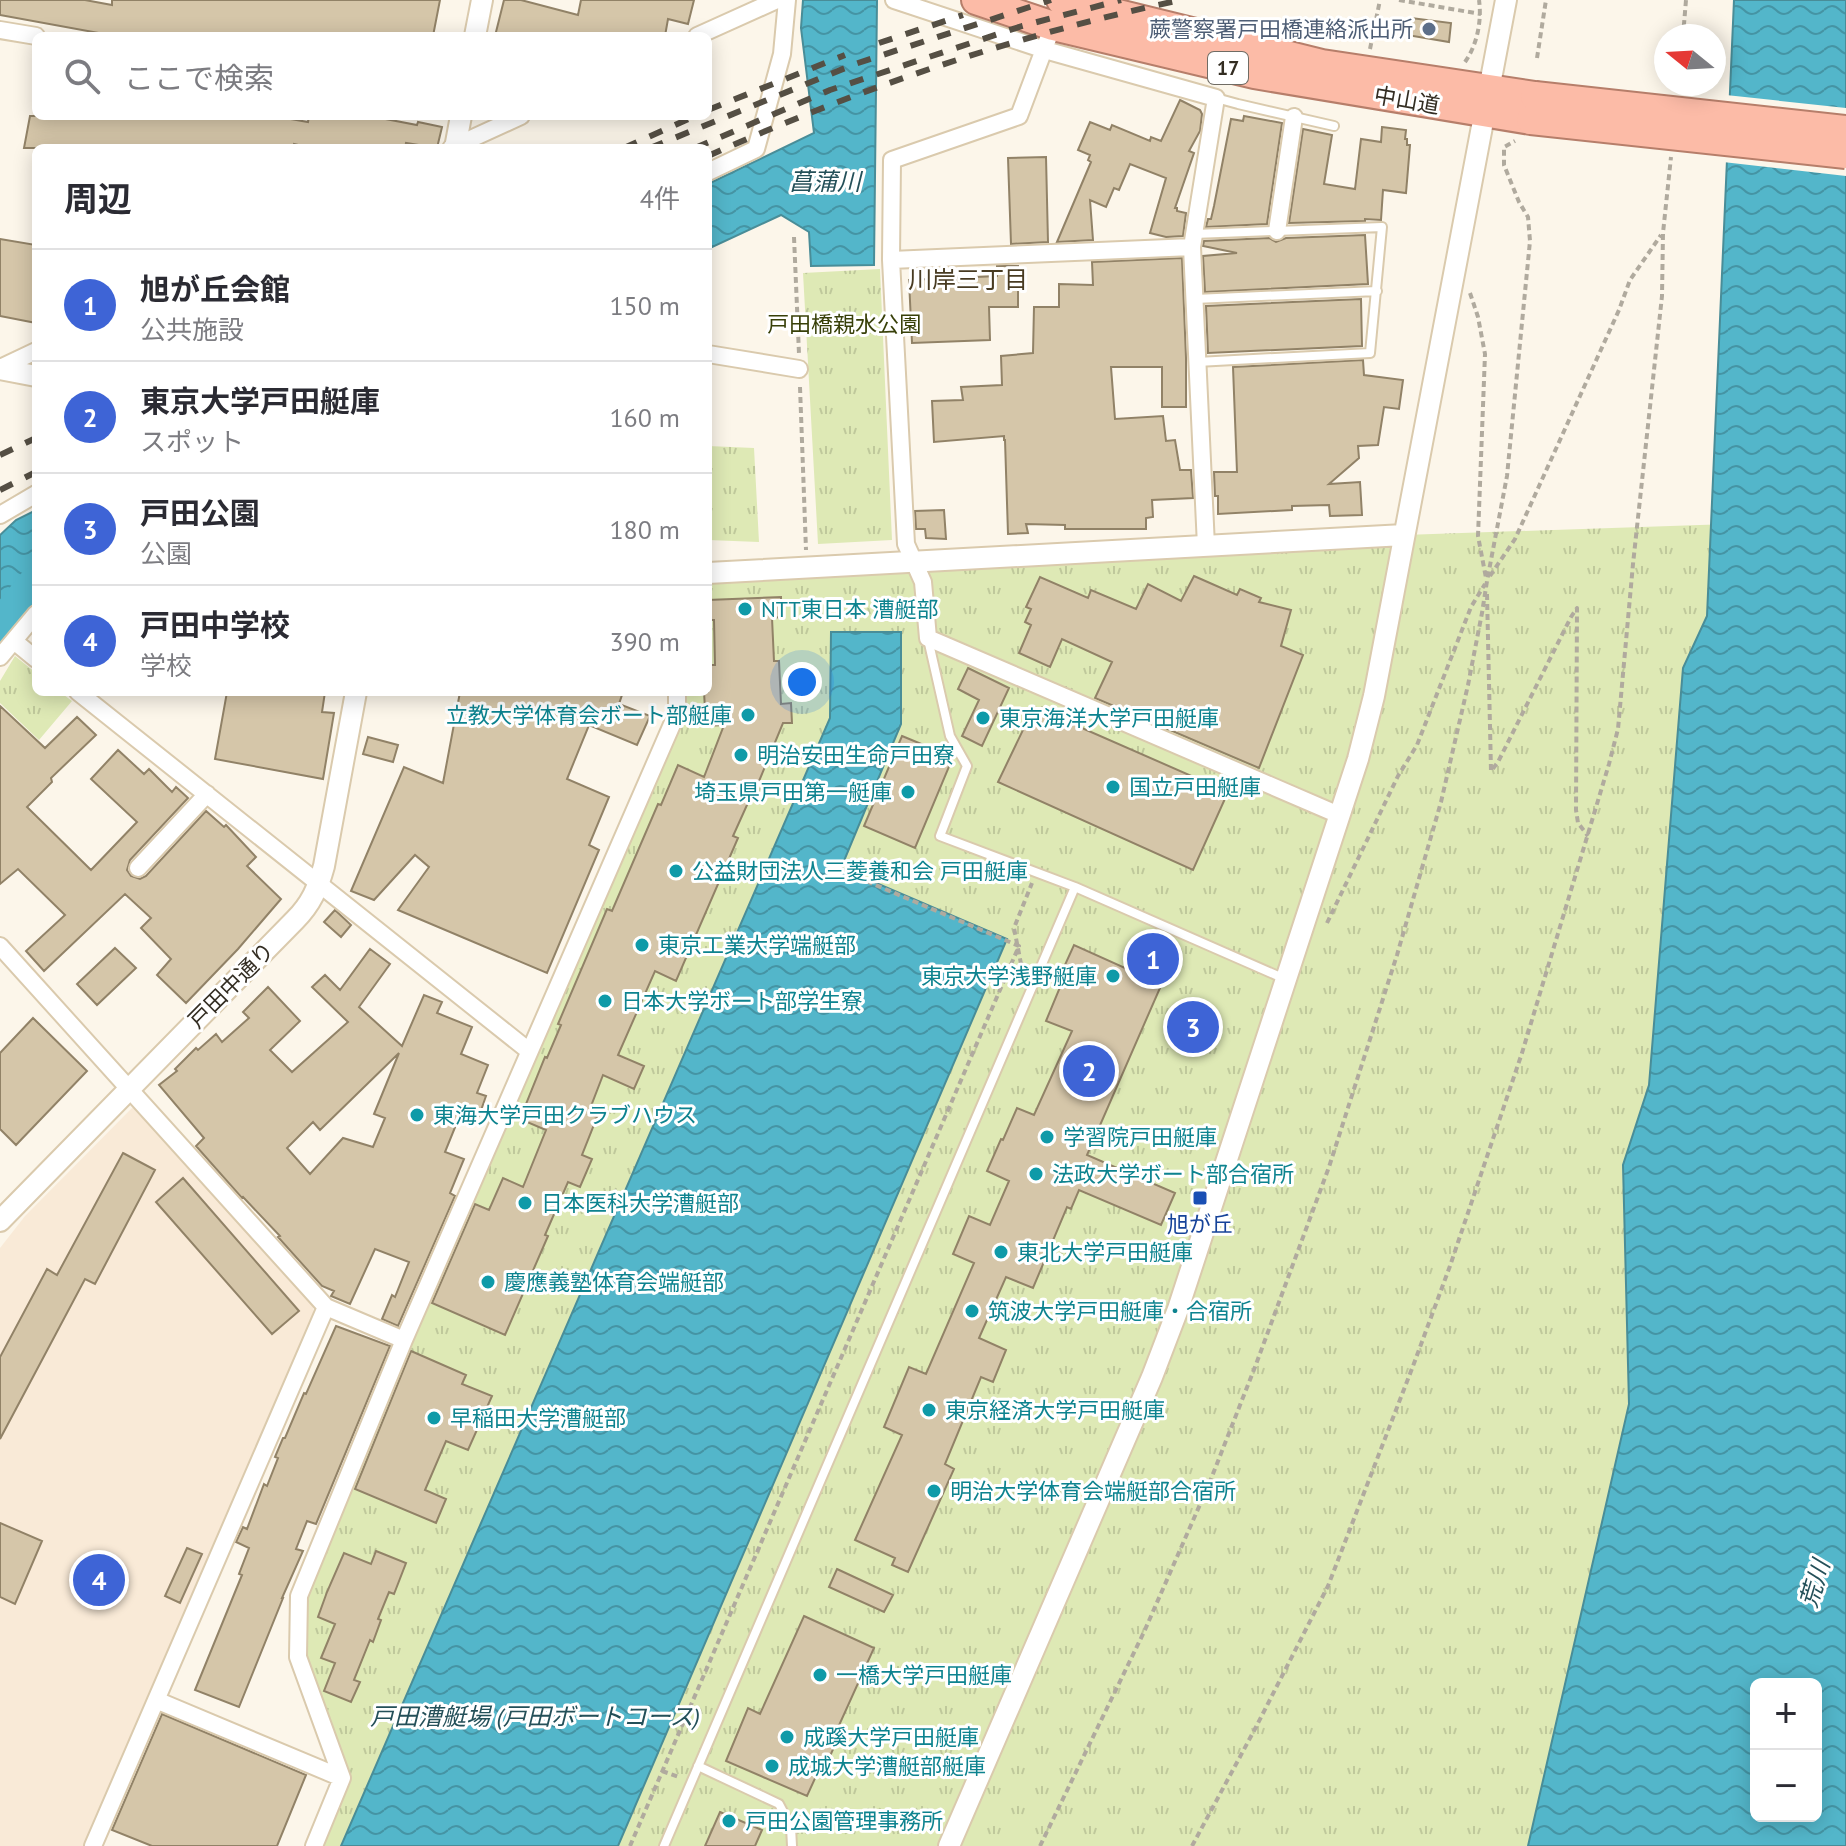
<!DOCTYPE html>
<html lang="ja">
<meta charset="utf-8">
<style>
:root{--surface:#fff;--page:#f2f2f3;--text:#2b2b33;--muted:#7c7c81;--line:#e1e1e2;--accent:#3e64d6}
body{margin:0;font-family:"PT Sans","Noto Sans JP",sans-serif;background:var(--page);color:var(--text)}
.controls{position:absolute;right:24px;bottom:24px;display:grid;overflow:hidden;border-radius:12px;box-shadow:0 4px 20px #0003}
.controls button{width:72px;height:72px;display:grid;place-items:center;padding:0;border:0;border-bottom:2px solid var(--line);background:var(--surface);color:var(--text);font:40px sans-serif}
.compass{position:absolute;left:1654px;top:24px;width:72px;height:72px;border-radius:50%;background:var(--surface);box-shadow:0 4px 20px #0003;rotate:288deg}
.you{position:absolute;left:802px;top:682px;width:28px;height:28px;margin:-20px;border:6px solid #fff;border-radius:50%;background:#1a73e8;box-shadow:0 0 0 12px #1a73e833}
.badge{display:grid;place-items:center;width:52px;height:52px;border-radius:50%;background:var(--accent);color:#fff;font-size:26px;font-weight:700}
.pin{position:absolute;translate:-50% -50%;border:4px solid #fff;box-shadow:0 2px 8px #0006}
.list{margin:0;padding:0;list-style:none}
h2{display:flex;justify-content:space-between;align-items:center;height:104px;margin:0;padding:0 32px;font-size:34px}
h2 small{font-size:26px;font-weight:400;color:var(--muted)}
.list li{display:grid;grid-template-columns:52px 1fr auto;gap:24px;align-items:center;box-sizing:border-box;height:112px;padding:0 32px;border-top:2px solid var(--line)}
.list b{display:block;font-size:30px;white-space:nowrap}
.list p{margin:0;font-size:26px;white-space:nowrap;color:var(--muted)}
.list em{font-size:26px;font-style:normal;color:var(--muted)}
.icon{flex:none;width:44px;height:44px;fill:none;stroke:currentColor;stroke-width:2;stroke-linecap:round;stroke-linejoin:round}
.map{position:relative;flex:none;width:1846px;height:1846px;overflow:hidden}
.search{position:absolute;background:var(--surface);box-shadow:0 4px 20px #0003;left:32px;top:32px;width:680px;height:88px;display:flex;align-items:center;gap:20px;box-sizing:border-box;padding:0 28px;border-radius:12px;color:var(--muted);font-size:30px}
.panel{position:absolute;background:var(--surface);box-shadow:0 4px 20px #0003;left:32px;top:144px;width:680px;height:552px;border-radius:12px}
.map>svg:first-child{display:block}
</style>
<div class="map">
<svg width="1846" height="1846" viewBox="0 0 1846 1846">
<defs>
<pattern id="park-tufts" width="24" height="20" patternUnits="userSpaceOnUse" patternTransform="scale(2)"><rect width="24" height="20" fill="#dee9b5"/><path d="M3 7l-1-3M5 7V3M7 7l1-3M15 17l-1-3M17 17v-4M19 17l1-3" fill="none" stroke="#bfc89b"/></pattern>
<pattern id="water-waves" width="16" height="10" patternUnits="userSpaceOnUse" patternTransform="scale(2)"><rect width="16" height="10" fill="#53b6ca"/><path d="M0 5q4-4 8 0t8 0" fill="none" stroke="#4594a4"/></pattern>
</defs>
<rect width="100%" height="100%" fill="#fcf6ea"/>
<path fill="#f9ead7" d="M132,1108L137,1109L313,1305L314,1314L84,1846H0V1248L25,1216Z"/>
<path fill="url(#park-tufts)" d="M880,269L892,540L818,544L803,273Z
M708,446L754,448L759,542L708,540Z
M1846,520L1756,1684L1734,1846H313L342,1778L298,1657L305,1580L677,713V692H708V570L1404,535Z
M15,656L36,673V692H60L72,701L39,740L0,703V681Z"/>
<path fill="url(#water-waves)" stroke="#498d98" stroke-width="2" fill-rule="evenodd" d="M803,0H877L874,265L811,266L809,232L781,215L708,249V184L814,133L801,28Z
M1734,0H1846V1846H1528L1629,1404L1623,1165L1649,1085L1683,668L1707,616ZM1756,1684H1816V1816H1756Z
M36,510V592L16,618L0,605V535L16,520Z
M831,632H901V724L841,868L1007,939L618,1846H341L830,718Z"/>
<path fill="#fcf6ea" d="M1726,95L1846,108V176L1723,162Z"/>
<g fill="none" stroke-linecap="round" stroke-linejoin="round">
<path stroke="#53b6ca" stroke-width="36" d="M0,628L36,584"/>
</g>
<path fill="#d5c6a9" stroke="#918267" stroke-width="2" fill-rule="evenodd" d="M0,0H85L112,5V0H440L433,36H115L0,15Z
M504,0H521L578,15L581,0H694L688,24L668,19L665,36H495Z
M1411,18L1451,23L1449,42L1407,35Z
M1180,100L1200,110L1202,114L1200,131L1189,151L1194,153L1175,208H1177V211L1186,213L1183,236L1166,237L1150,233L1166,178L1130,164L1119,190L1114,188L1106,207L1090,200L1093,240L1057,242L1091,162L1088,160L1090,155L1078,150L1090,122L1110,130L1112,125L1150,141L1151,137L1161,141Z
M30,116H274L308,122L309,116H370L417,125L418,122L442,127L437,148L406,143L405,148H311L294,144L293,148H67L53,146L52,148H24Z
M1244,116L1282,123L1267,224L1206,227L1208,219H1211L1214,206L1231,119L1243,121Z
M1382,127L1406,130L1405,139H1407V145H1410L1406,193L1383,190L1381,220L1365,219V221L1289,223L1303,129L1332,135L1324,184L1355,189L1361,139L1381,142Z
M1046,157L1048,242L1011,244L1008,158Z
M1365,235L1368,284L1205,292L1203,256L1237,253L1203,246L1204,241L1269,238L1276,242L1286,238Z
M0,239L36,245V323L0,316Z
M1182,258L1186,358V407H1162V367H1111L1115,419L1163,416L1166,441L1175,440L1180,470H1191L1193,498L1152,500L1153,517L1146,518V529H1065V525L1026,524L1028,533L1008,534L1005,440H1004V436L934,442L932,401L963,400L961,387L1002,385L1001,356L1033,353L1034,307H1059V284L1093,285L1092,262Z
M997,266H1018V307H989L990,340L912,343L909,280L997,276Z
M1361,299L1362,346L1208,353L1206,306Z
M1363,360L1364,375L1403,380L1399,409L1384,407L1378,445L1358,446L1359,458L1329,484L1360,482L1362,515L1330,516L1329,505L1292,506V510L1218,514V496H1215L1214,472H1237L1233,367Z
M944,510L946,539L926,538L925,529H916L915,511Z
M1194,576L1237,595L1240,589L1261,598L1259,602L1291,610L1281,646L1303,655L1259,768L1095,698L1112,662L1062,639L1050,667L1019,653L1031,625L1025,622L1031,609L1026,607L1040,577L1088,598L1091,590L1136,609L1148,584L1181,601Z
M781,597V617L772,618L774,661H779L781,704L791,703L792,723H783L757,786L756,785L733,836L738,838L676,981L655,971L618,1055L644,1066L634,1089L603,1075L588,1114L597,1117L582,1155L592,1159L580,1187L568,1182L545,1235L548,1236L505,1335L432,1303L475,1204L489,1210L503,1178L523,1187L546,1130L520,1119L545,1057L547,1058L561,1025L558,1024L607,909L612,911L658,804L661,805L678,765L704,777L724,725L706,726L704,692H708V665H715L714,620H708V600Z
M968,668L1009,688L982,746L962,736L979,700L958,689Z
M227,692H325L322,712L334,713L323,779L215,759Z
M460,692H623L619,704L650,716L637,745L589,725L567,779L609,797L589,845L599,850L547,973L398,910L429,867L415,855L374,900L351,891L404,767L443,783Z
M0,706L45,748L77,717L96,735L51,778L52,782L27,807L91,870L137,822L91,779L118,750L144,774L149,769L172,792L176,787L188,798L130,860L127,870L131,876L140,879L146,876L206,811L224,827L226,825L256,857L247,866L281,899L238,949L186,1003L157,975L171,959L141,928L151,918L125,894L44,971L26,951L65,915L18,869L0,884Z
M1034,707L1228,792L1193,870L998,782Z
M902,736L953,757L915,848L864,826Z
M368,737L398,745L393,762L363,754Z
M335,910L351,925L341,937L324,922Z
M1141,936L1179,953L1166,982L1163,981L1087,1155L1175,1193L1161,1225L1079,1190L1071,1209L1067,1207L1033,1288L1006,1277L979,1338L1006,1350L993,1382L981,1377L945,1464L954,1469L908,1572L892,1565L895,1558L855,1540L902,1435L884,1427L909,1367L926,1374L974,1263L953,1254L969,1216L990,1225L1009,1181L987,1171L1001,1139L1003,1140L1017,1108L1034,1115L1072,1031L1046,1021L1068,968L1064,967L1074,945L1127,969Z
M115,948L136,968L97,1005L77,984Z
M370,949L390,964L359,1007L402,1046L424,995L442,1002L437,1013L472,1027L461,1054L488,1065L477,1093L486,1096L479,1116L462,1110L445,1152L464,1159L450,1193L455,1196L398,1326L382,1319L392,1295L395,1297L409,1262L375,1249L350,1304L331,1296L334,1291L322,1286L278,1237L280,1236L243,1197L242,1198L196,1146L204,1138L159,1085L177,1071L175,1069L196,1048L198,1050L216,1034L222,1042L249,1018L243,1012L268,987L300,1021L270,1050L292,1072L348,1022L312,987L325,975L340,990ZM399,1053L374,1114L385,1118L373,1147L343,1138L310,1174L287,1148L313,1122L320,1130Z
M33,1018L87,1071L16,1145L0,1129V1053Z
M123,1153L155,1170L95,1284L85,1279L0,1439V1357L47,1269L57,1275Z
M183,1178L299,1311L272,1334L156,1202Z
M336,1326L390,1346L316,1524L307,1521L296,1549L303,1551L282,1598H283L239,1707L195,1690L242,1575L239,1574L249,1548L236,1542L243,1527L247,1529L264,1484L267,1486L278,1458L275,1457L283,1438H285L304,1393L306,1394Z
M411,1351L466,1375L462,1384L492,1396L468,1450L446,1441L425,1490L446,1499L436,1523L355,1489Z
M0,1523L42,1541L15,1604L0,1597Z
M187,1548L202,1554L180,1603L165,1596Z
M376,1551L406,1563L394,1594L389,1592L378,1619L381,1620L373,1642L370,1640L354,1680L360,1682L351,1702L324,1691L335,1663L321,1658L335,1624L318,1617L327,1592L344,1553L371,1564Z
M837,1569L893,1595L884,1612L829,1587Z
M804,1616L874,1648L831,1743L835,1745L826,1765L822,1763L807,1796L726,1761L748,1708L760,1714Z
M162,1714L306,1775L277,1846H152L112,1830Z
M720,1812L762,1830L755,1846H705Z"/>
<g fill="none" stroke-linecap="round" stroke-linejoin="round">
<defs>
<path id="service" d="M1216,98L1238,104L1334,126
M1194,234L1382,227L1370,353L1197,362
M1195,299L1377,291
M928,639L950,736L967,766L940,836L1075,887L1285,979
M698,1766L779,1804L791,1827L792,1846
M664,1846L1075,887"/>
<path id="minor" d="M894,0L1045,50L1216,98L1192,247L1206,546
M1055,20L1019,116L892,160L891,260L906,544L923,582L928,638L1339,815
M0,30L36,36
M697,36L777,0
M451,148L521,116
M708,172L756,149L782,54L787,0
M1277,231L1294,117
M891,260L1192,247
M708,354L799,369
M0,368L36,351
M0,515L36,494
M14,641L36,659
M0,657L36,614
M78,692L529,1051
M138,868L207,794
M0,946L326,1307L404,1340
M156,1700L342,1778
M93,1846L326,1307
M314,1846L342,1778L298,1657L299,1596L404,1340L677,713V692"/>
<path id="tertiary" d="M475,36L482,0
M455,148L461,116
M0,369L36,376
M708,573L1404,535
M0,1221L295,920C311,904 318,888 324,866L356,692
M949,1846L1152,1377L1178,1309L1358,759L1374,696L1506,0"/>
<path id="trunk" d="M976,0L1053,26L1254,74L1531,120
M1061,0L1322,64L1535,96"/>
</defs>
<use href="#service" stroke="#dacaad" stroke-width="12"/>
<use href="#minor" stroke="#dacaad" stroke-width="20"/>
<use href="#tertiary" stroke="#dacaad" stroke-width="24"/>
<use href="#trunk" stroke="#b67e6a" stroke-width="32"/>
<path stroke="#b0aa9e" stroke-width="4" stroke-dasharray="6 4" stroke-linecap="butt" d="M1399,0L1481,14
M1683,36L1686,0
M1370,49L1380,0
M1537,58L1546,0
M1465,62C1477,45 1482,21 1479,0
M794,237L799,354
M1470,293L1478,317L1485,354L1478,536L1486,578
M800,387L806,550
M1490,576L1515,539L1619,310L1630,280L1661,235
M1487,594L1491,771L1498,762L1571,617L1577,608L1576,810L1578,823L1588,836
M1327,923L1398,776L1417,745L1471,607L1485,584
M1023,974L1014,928L1032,883
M662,1771L679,1777
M630,1846L1019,946L838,869
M1040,1846L1144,1632L1209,1484L1255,1367L1329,1167L1397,955L1441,802L1468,685L1482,613L1487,581L1507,476L1530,241L1528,217L1519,202L1504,165V147L1515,141
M1192,1846L1256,1727L1328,1586L1413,1366L1450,1266L1522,1053L1609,764L1618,729L1633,564L1662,296L1663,233L1671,157"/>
<use href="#service" stroke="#fff" stroke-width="8"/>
<use href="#minor" stroke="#fff" stroke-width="16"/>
<use href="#tertiary" stroke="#fff" stroke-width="20"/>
<use href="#trunk" stroke="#fcbba7" stroke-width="28"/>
<path stroke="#554f44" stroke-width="6" stroke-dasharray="14 14" stroke-linecap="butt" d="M879,43L963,15
M708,110L845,55
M624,148L695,116
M650,148L855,64L1051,0
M695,148L830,90L1022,26L1121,0
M708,156C860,88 1019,34 1181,0
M0,455L36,438
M0,490L36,472"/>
<defs>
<path id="trunk-bridge" d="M1535,96L1846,130
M1531,120L1846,154"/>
</defs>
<use href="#trunk-bridge" stroke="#b67e6a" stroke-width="32" stroke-linecap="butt"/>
<use href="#trunk-bridge" stroke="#fcbba7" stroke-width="28"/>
</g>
<circle fill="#5c6f8a" stroke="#fff" stroke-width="3" cx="1429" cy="29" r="8"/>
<g fill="#0f9aa8" stroke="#fff" stroke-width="3">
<circle cx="745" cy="609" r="8"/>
<circle cx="748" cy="715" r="8"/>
<circle cx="983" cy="718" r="8"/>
<circle cx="741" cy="755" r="8"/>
<circle cx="1113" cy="787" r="8"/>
<circle cx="908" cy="792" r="8"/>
<circle cx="676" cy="871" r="8"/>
<circle cx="642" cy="945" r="8"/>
<circle cx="1113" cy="976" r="8"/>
<circle cx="605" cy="1001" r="8"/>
<circle cx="417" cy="1115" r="8"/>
<circle cx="1047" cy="1137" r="8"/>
<circle cx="1036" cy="1174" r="8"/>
<circle cx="525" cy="1203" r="8"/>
<circle cx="1001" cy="1252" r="8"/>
<circle cx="488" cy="1282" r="8"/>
<circle cx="972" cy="1311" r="8"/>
<circle cx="929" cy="1410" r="8"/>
<circle cx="434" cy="1418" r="8"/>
<circle cx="934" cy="1491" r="8"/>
<circle cx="820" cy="1675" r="8"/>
<circle cx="787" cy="1737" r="8"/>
<circle cx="772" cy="1766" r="8"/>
<circle cx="729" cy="1821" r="8"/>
</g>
<rect fill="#1a4fb4" stroke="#fff" stroke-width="3" x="1192" y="1190" width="16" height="16" rx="4"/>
<g text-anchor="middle" stroke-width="6" stroke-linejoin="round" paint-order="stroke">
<rect fill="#fff" stroke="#706c64" stroke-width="2" x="1208" y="52" width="40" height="32" rx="6"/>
<g font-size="20" font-weight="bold" fill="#332d22">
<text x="1228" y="75">17</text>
</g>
<g font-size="22" fill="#4e5e75" stroke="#fff" text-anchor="end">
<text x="1413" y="37">蕨警察署戸田橋連絡派出所</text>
</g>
<g font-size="22" fill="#332d22" stroke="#fff">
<text transform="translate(1407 100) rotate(10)" y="8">中山道</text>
<text transform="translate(231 985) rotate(-45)" y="8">戸田中通り</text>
</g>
<g font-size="22" fill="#384009" stroke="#fff">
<text x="844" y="332">戸田橋親水公園</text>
</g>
<g font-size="22" fill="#0d838f" stroke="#fff" text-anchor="start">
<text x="761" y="617">NTT東日本 漕艇部</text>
<text x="732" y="723" text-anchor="end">立教大学体育会ボート部艇庫</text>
<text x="999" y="726">東京海洋大学戸田艇庫</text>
<text x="757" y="763">明治安田生命戸田寮</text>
<text x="1129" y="795">国立戸田艇庫</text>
<text x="892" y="800" text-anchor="end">埼玉県戸田第一艇庫</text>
<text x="692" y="879">公益財団法人三菱養和会 戸田艇庫</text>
<text x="658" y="953">東京工業大学端艇部</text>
<text x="1097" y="984" text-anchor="end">東京大学浅野艇庫</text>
<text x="621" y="1009">日本大学ボート部学生寮</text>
<text x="433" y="1123">東海大学戸田クラブハウス</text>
<text x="1063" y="1145">学習院戸田艇庫</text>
<text x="1052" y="1182">法政大学ボート部合宿所</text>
<text x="541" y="1211">日本医科大学漕艇部</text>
<text x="1017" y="1260">東北大学戸田艇庫</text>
<text x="504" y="1290">慶應義塾体育会端艇部</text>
<text x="988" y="1319">筑波大学戸田艇庫・合宿所</text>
<text x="945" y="1418">東京経済大学戸田艇庫</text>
<text x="450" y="1426">早稲田大学漕艇部</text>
<text x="950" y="1499">明治大学体育会端艇部合宿所</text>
<text x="836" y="1683">一橋大学戸田艇庫</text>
<text x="803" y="1745">成蹊大学戸田艇庫</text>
<text x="788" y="1774">成城大学漕艇部艇庫</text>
<text x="745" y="1829">戸田公園管理事務所</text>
</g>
<g font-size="22" fill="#164399" stroke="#fff">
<text x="1200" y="1232">旭が丘</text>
</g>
<g font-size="24" font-style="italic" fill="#245059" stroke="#fff">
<text x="825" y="190">菖蒲川</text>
<text transform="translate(1815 1584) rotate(-73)" y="8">荒川</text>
<text x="535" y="1725">戸田漕艇場 (戸田ボートコース)</text>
</g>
<g font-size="24" fill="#483b22" stroke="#fff">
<text x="968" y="288">川岸三丁目</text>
</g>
</g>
</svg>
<div class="controls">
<button>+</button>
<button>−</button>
</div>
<svg class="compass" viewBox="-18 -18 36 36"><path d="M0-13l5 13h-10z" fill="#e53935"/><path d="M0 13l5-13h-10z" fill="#7c7c81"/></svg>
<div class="you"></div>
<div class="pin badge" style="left:1153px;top:959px">1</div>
<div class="pin badge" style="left:1089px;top:1071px">2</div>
<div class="pin badge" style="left:1193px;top:1027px">3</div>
<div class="pin badge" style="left:99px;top:1580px">4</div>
<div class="search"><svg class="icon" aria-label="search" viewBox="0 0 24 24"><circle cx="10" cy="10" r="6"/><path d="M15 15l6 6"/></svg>ここで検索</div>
<section class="panel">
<h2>周辺<small>4件</small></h2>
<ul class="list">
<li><span class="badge">1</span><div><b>旭が丘会館</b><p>公共施設</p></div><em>150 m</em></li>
<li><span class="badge">2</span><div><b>東京大学戸田艇庫</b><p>スポット</p></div><em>160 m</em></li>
<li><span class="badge">3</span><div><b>戸田公園</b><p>公園</p></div><em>180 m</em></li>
<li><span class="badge">4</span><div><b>戸田中学校</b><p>学校</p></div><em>390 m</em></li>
</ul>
</section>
</div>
